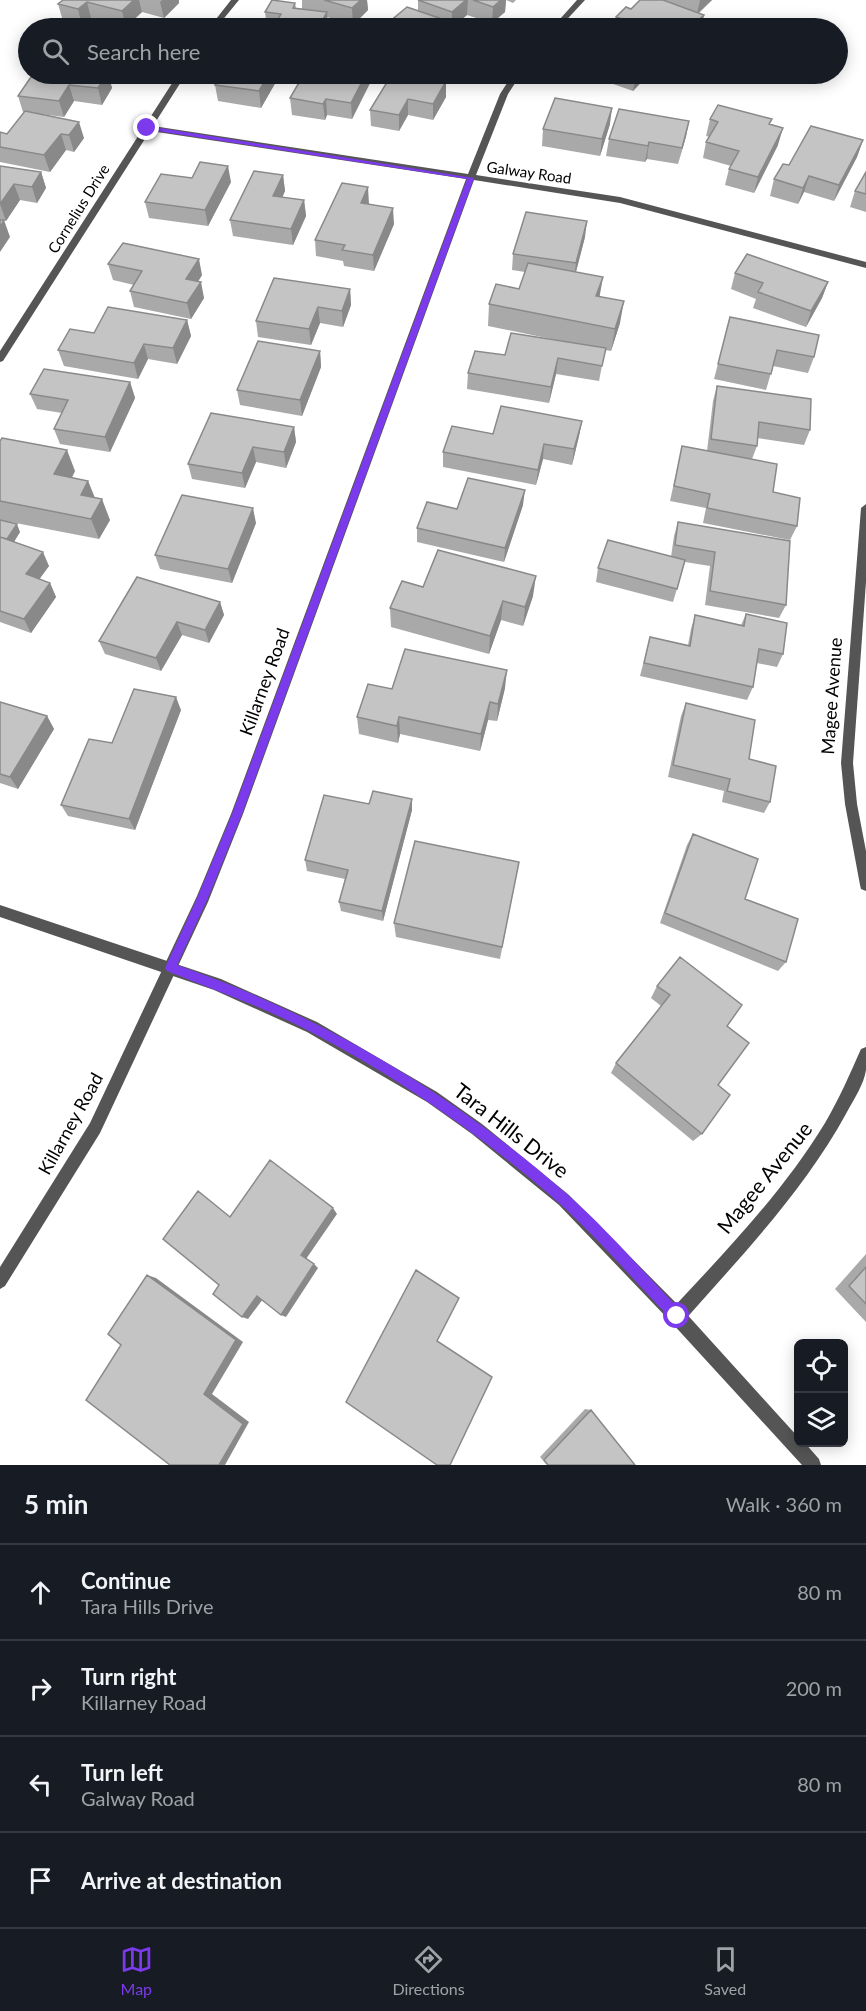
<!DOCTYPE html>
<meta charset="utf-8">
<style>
:root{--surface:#171b24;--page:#20242c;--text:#f1f3f6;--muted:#9ea1a6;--line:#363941;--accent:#7c3aed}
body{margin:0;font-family:Lato,sans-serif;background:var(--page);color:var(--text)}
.controls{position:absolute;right:18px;bottom:18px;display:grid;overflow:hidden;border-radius:9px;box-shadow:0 3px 15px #0003}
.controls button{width:54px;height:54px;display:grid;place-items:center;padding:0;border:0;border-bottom:2px solid var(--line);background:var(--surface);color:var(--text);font:30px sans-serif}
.stop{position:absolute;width:18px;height:18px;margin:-14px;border:4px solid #7c3aed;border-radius:50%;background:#fff}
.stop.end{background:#7c3aed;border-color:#fff;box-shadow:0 2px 6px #0008}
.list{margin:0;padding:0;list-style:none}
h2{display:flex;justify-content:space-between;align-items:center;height:78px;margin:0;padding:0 24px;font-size:26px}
h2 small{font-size:20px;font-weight:400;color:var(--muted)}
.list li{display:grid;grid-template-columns:39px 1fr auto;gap:18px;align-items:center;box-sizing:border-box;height:96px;padding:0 24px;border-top:2px solid var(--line)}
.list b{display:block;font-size:22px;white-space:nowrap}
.list p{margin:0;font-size:20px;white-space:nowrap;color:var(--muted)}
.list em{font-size:20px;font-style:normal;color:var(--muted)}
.icon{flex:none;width:33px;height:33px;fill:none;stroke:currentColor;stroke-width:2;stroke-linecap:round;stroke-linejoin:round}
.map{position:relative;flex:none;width:866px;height:1465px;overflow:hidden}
.search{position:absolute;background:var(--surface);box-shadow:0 3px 15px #0003;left:18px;right:18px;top:18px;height:66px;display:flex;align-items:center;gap:15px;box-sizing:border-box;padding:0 21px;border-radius:33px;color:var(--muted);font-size:22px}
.sheet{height:462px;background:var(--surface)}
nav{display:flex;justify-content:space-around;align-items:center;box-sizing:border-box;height:84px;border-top:2px solid var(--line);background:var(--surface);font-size:16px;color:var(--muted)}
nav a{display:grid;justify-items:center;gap:3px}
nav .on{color:var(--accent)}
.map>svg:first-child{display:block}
</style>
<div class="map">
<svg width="866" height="1465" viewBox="0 0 866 1465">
<rect width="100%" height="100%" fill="#fff"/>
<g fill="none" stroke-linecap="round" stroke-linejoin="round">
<path fill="#555" fill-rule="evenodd" d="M231,0H239L216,28H209Z
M577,0H585L559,28H552Z
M178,74H186L153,126L468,174L500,94L513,74H521L508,94L476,175L620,197L866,262V268L620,203L474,180L243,814L208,902L100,1133L5,1286L0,1289V1267L90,1123L197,896L231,814L466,179L150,131L3,361L0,362V351Z
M866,504V582L853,763L857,804L866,851V891L861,889L860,885L845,804L841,763L861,508Z
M866,1047C866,1054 866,1063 866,1070C864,1084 854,1099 847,1112C804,1191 742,1255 683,1322L677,1324L671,1322L669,1316L671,1310C726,1251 783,1192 825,1123C839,1099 850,1074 861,1049Z"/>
<path fill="#555" fill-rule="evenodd" d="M0,905L221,979L317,1022L437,1092L482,1124L569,1195L683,1310L798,1437V1442H804L819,1459L821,1465H802L671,1322L559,1205L472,1134L427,1102L307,1032L214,990L0,917Z"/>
</g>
<path fill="#a9a9a9" d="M63,0H179V3L164,18L142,12L126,27L91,18L82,26L63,21L58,4Z
M302,0H367L368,10L353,25L327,17L328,28H267L265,12L295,3L296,8L302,9Z
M418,0H516L513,3L506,0L505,12L492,23L467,15L456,24L468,28H389V22L418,11Z
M640,0H712L699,13L702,28H614L616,17L631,9Z
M33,74H123L120,78L109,77L112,88L102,105L74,101L64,117L40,114L84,138L74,152L66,150L50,172L0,162V132L7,134L24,112H23L18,96Z
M222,74H276L277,80L261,108L218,101L215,85Z
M304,74H370V83L352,119L327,115L325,120L292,115L290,98Z
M585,74H649L633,91Z
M446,81V97L433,120L408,115L399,131L371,126L370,110Z
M710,119L770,125L778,145L754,193L725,185L729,169L731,166L703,158L706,142L710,137L706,136Z
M689,121L678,164L647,159L645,162L606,156L609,139Z
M610,124L600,156L542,146L543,129Z
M863,140L857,157L834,201L804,192L798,204L770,196L774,179L789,165Z
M0,166L41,172L46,188L37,203L20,200L6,221L0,220Z
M866,172V212L850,207L855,191Z
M283,175L285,191L282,197L304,200L306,216L293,245L233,236L230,220Z
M192,178L231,182L208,226L149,218L145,202Z
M369,204L394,224L374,271L344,266L343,261L316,256L315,240Z
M585,237L576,272L600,296L620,323L611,351L605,350L599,381L556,374L549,403L467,389L468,373L505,355L561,341L488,326L489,304L519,289L525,272L512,270L513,254Z
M108,264L202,275L198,281L204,298L191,319L134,307L130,291L134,285L113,280Z
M735,273L828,282L822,298L806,327L753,308L756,299L731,289Z
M350,289L351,305L343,327L320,323L311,345L258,337L256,321Z
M187,320L191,336L177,364L148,359L138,379L64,366L58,350L94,333Z
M726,333L814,357L808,373L773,366L766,390L714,379Z
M320,351L321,367L302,416L240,405L237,390Z
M130,382L135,398L110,452L60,444L54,429L62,413L37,409L30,394Z
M717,386L810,430L804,445L757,438V446L752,459L773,492L797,526L790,540L703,523L706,508L670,501L682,446L707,451L713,401Z
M582,421L579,436L572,465L543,459L536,485L443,467V452L493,434Z
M294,427L296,442L286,468L256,462L245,488L192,479L188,464Z
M0,441L75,471L72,478L88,481L95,498L110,520L99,539L0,520Z
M523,505L504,562L417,542V528L457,509Z
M0,520L20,532L14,542L49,566L39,579L50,583L56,597L31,633L0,622Z
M678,522L786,605L779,618L705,605L710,566L685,562L673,602L596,582L598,568L671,557L674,536Z
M256,523L232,583L160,569L155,555Z
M423,587L533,596L523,626L501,620L489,654L391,627L390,608Z
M220,602L224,615L209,643L182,635L161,671L105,654L99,641Z
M746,614L783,654L777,667L757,663L753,687L747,700L640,676L650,637L688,645L691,629L695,615L741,625Z
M505,688L497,721L488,720L480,751L400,734L398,743L359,734L357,717L392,689Z
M0,702L47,716L54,729L18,789L0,783Z
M686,703L749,759L770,802L764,813L722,802L724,791L668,777L681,716Z
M181,710L135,830L68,816L61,805L112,743Z
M369,804L412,810L383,921L341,911L339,902L345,879L307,871L305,860Z
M693,834L745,899L786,962L778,971L660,923L687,845Z
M519,862L500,959L396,937L394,923Z
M657,986L727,1026L718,1085L702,1134L693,1141L611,1073L616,1063L661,1006L651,998Z
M866,1254V1322L835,1289Z
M585,1409L591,1410L635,1465H547L540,1457Z"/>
<path fill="#898989" d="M134,0H139L142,12L126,27L122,11Z
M162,0H179V3L164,18L160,2Z
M361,0H367L368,10L353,25L352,8Z
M466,0H468L467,15L452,28V12Z
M501,0H506L505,12L492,23L493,7Z
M700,0H712L697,14Z
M87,2L91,18L82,26L78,9Z
M327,12L328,28H318Z
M704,15L702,28H690Z
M107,74H108L112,88L102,105L98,88Z
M269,74H276L277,80L261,108L259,91Z
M366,74H370V83L352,119L351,103Z
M636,74H649L633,91Z
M446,81V97L433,120V104Z
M69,85L74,101L64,117L59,101Z
M326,99L327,115L325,120L323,104Z
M408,99V115L399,131V115Z
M612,108L610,124L600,156L602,139Z
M689,121L686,137L678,164L682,148Z
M79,122L84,138L74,152L69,135Z
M783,128L778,145L754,193L758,177Z
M61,134L66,150L50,172L44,155Z
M863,140L857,157L834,201L839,185Z
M649,142L647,159L645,162L648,146Z
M228,166L231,182L208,226L205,210Z
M41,172L46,188L37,203L32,187Z
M283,175L285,191L276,212L273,196Z
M809,176L804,192L798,204L803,188Z
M14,184L20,200L6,221L0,204Z
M368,187L369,204L361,203Z
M304,200L306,216L293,245L291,229Z
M393,208L394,224L374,271L373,255Z
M4,220L10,237L0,252V227Z
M587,221L585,237L574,279L576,263Z
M199,259L202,275L190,295L186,279Z
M603,277L599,300L596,296Z
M201,282L204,298L191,319L187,303Z
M828,282L822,298L806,327L811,311Z
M350,289L351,305L343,327L342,311Z
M624,301L620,323L611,351L615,329Z
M318,307L320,323L311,345L309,329Z
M187,320L191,336L177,364L173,348Z
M144,344L148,359L138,379L134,363Z
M320,351L321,367L302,416L300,400Z
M558,358L556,374L549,403L551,387Z
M130,382L135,398L110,452L105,437Z
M582,421L579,436L572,465L574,449Z
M294,427L296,442L286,468L284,452Z
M544,444L543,459L536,485L538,470Z
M253,447L256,462L245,488L242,473Z
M67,450L75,471L62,495L54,474Z
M88,481L96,501L81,495Z
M525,490L523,505L504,562L505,548Z
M102,499L110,520L99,539L91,519Z
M253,508L256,523L232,583L228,569Z
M17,524L20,532L10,548L6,541Z
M43,552L49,566L33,588L26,574Z
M536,576L533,596L523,626L525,607Z
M50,583L56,597L31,633L24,619Z
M503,601L501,620L489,654L490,636Z
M220,602L224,615L209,643L205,630Z
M177,622L182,635L161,671L156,658Z
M507,670L505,688L497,721L498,704Z
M176,697L181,710L135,830L129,819Z
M490,702L488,720L480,751L481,734Z
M47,716L54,729L18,789L10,777Z
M399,717L400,734L398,743L397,726Z
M412,799V810L383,921L382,911Z
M333,1208L337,1214L306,1259L301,1255Z
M314,1264L318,1268L286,1317L281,1315Z
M147,1275L156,1278L243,1342L212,1394L249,1422L225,1465H219L204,1394Z
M257,1296L263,1299L248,1319L242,1317Z"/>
<path fill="#c4c4c4" stroke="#898989" stroke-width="1.5" d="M63,0H134L122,11L87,2L78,9L58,4Z
M272,0L295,3L293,8L327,12L318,28H273L281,14L265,12Z
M324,0H361L352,8Z
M418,0H466L452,12Z
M473,0H501L493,7Z
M640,0H663L704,15L690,28H648L616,17L626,7L631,9Z
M407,7L468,28H398L401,26L389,22Z
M85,24L122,28H81Z
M33,74H107L98,88L69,85L59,101L18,96Z
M222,74H269L259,91L215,85Z
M304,74H366L351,103L326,99L323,104L290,98Z
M392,74H407L446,81L433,104L408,99L399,115L370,110Z
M555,98L612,108L602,139L543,129Z
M718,105L772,119L769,124L783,128L758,177L729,169L739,151L706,142L718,122L710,119Z
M619,109L689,121L682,148L649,142L648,146L609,139Z
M25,111L79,122L69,135L61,134L44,155L0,147V132L7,134Z
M811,126L863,140L839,185L809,176L803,188L774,179L783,164L789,165Z
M200,162L228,166L205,210L145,202L161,174L192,178Z
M0,166L41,172L32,187L14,184L0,204Z
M254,171L283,175L273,196L304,200L291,229L230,220Z
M866,172V194L855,191Z
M342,183L368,187L361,203L393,208L373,255L342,250L345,245L315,240Z
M526,212L587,221L576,263L513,254Z
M0,220H4L0,227Z
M123,243L199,259L186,279L201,282L187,303L130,291L142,271L108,264Z
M747,254L828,282L811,311L758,292L763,283L735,273Z
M528,263L603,277L596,296L624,301L615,329L489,304L496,284L519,289Z
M274,278L350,289L342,311L318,307L309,329L256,321Z
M108,307L187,320L173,348L144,344L134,363L58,350L70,329L94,333Z
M730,317L819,335L814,357L777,350L771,374L718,364Z
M511,333L606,348L602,366L558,358L551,387L468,373L475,351L505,355Z
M258,341L320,351L300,400L237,390Z
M44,369L130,382L105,437L54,429L68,400L30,394Z
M717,386L811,399L810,430L759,422L757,446L711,439Z
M501,406L582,421L574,449L544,444L538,470L443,452L452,426L493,434Z
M211,413L294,427L284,452L253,447L242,473L188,464Z
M2,438L67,450L54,474L88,481L81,495L102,499L91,519L0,501V441Z
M682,446L777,464L773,492L800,498L797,526L707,508L710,494L674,486Z
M468,478L525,490L505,548L417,528L427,502L457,509Z
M182,495L253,508L228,569L155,555Z
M0,520L17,524L7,539L0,537Z
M678,522L790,541L786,605L710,591L715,552L675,545Z
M0,537L43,552L26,574L50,583L24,619L0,611Z
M608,540L685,560L677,589L598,568Z
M438,550L536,576L525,607L503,601L490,636L390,608L402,581L423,587Z
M137,577L220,602L205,630L177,622L156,658L99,641Z
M746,614L787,623L783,654L759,649L753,687L644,663L650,637L690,646L695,615L744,626Z
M405,649L507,670L498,704L490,702L481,734L399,717L397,726L357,717L368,684L392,689Z
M134,689L176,697L129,819L61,805L89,739L112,743Z
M0,702L47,716L10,777L0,774Z
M686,703L755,720L749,759L776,766L770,802L727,791L730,779L673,765Z
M373,791L412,799L382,911L339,902L348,870L305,860L324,795L369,804Z
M693,834L758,859L745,899L798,919L786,962L665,913Z
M415,841L519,862L502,947L394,923Z
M680,957L742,1005L727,1026L749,1043L718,1085L730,1095L702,1134L616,1063L670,995L657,986Z
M270,1160L333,1208L301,1255L314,1264L281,1315L257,1296L242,1317L213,1294L219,1285L163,1239L198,1191L230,1217Z
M866,1267V1304L849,1286Z
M416,1270L459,1298L437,1341L492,1377L450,1465H437L346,1402Z
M147,1275L236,1340L204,1394L243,1424L219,1465H170L86,1400L121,1345L108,1334Z
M591,1410L635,1465H548L544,1460Z"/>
<path fill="#7c3aed" d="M147,126L474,178L242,814L208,898L177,965C321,1015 453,1094 567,1194C608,1230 644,1273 682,1312L684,1316L682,1321L677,1323L673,1321C635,1282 599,1239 559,1203C483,1136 399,1078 309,1031C263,1007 214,990 167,971L165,968L198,896L232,814L467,179L144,129Z"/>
<g text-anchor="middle" stroke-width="5" stroke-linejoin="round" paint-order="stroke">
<g font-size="15" fill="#000" stroke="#fff">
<text transform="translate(529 173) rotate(8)" y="5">Galway Road</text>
<text transform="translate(79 209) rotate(-58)" y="5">Cornelius Drive</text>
</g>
<g font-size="18" fill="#000" stroke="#fff">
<text transform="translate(265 682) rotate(-70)" y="6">Killarney Road</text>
<text transform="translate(832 696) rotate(-86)" y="6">Magee Avenue</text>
<text transform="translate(71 1124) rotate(-61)" y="6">Killarney Road</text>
</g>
<g font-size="21" fill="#000" stroke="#fff">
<text transform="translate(511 1131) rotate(38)" y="7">Tara Hills Drive</text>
<text transform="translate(765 1178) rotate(-51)" y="7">Magee Avenue</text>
</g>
</g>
</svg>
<div class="controls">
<button><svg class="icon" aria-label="locate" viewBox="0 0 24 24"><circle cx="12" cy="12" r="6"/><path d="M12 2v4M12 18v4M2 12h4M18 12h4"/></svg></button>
<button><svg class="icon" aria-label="layers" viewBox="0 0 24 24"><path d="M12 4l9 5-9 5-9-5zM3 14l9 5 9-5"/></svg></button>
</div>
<div class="stop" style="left:677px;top:1316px"></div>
<div class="stop end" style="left:147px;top:128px"></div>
<div class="search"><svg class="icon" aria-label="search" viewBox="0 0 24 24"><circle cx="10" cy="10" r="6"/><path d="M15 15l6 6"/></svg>Search here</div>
</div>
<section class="sheet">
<h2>5 min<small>Walk · 360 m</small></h2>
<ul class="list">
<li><svg class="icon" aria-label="ahead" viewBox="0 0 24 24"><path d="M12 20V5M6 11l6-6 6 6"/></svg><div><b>Continue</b><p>Tara Hills Drive</p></div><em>80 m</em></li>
<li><svg class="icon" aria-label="right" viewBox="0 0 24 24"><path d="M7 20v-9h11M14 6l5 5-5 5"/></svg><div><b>Turn right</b><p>Killarney Road</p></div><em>200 m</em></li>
<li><svg class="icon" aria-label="left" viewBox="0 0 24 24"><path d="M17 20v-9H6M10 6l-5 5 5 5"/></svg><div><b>Turn left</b><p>Galway Road</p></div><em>80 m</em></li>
<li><svg class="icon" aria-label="arrive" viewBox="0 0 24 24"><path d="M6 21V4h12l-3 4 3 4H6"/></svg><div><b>Arrive at destination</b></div></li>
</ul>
</section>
<nav>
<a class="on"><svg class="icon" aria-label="map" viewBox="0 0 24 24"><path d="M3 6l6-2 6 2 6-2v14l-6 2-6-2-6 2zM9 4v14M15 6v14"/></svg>Map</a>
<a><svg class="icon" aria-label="directions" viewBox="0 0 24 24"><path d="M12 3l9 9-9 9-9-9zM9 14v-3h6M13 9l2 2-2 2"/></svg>Directions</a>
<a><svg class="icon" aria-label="saved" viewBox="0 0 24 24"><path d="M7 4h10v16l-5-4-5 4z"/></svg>Saved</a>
</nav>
